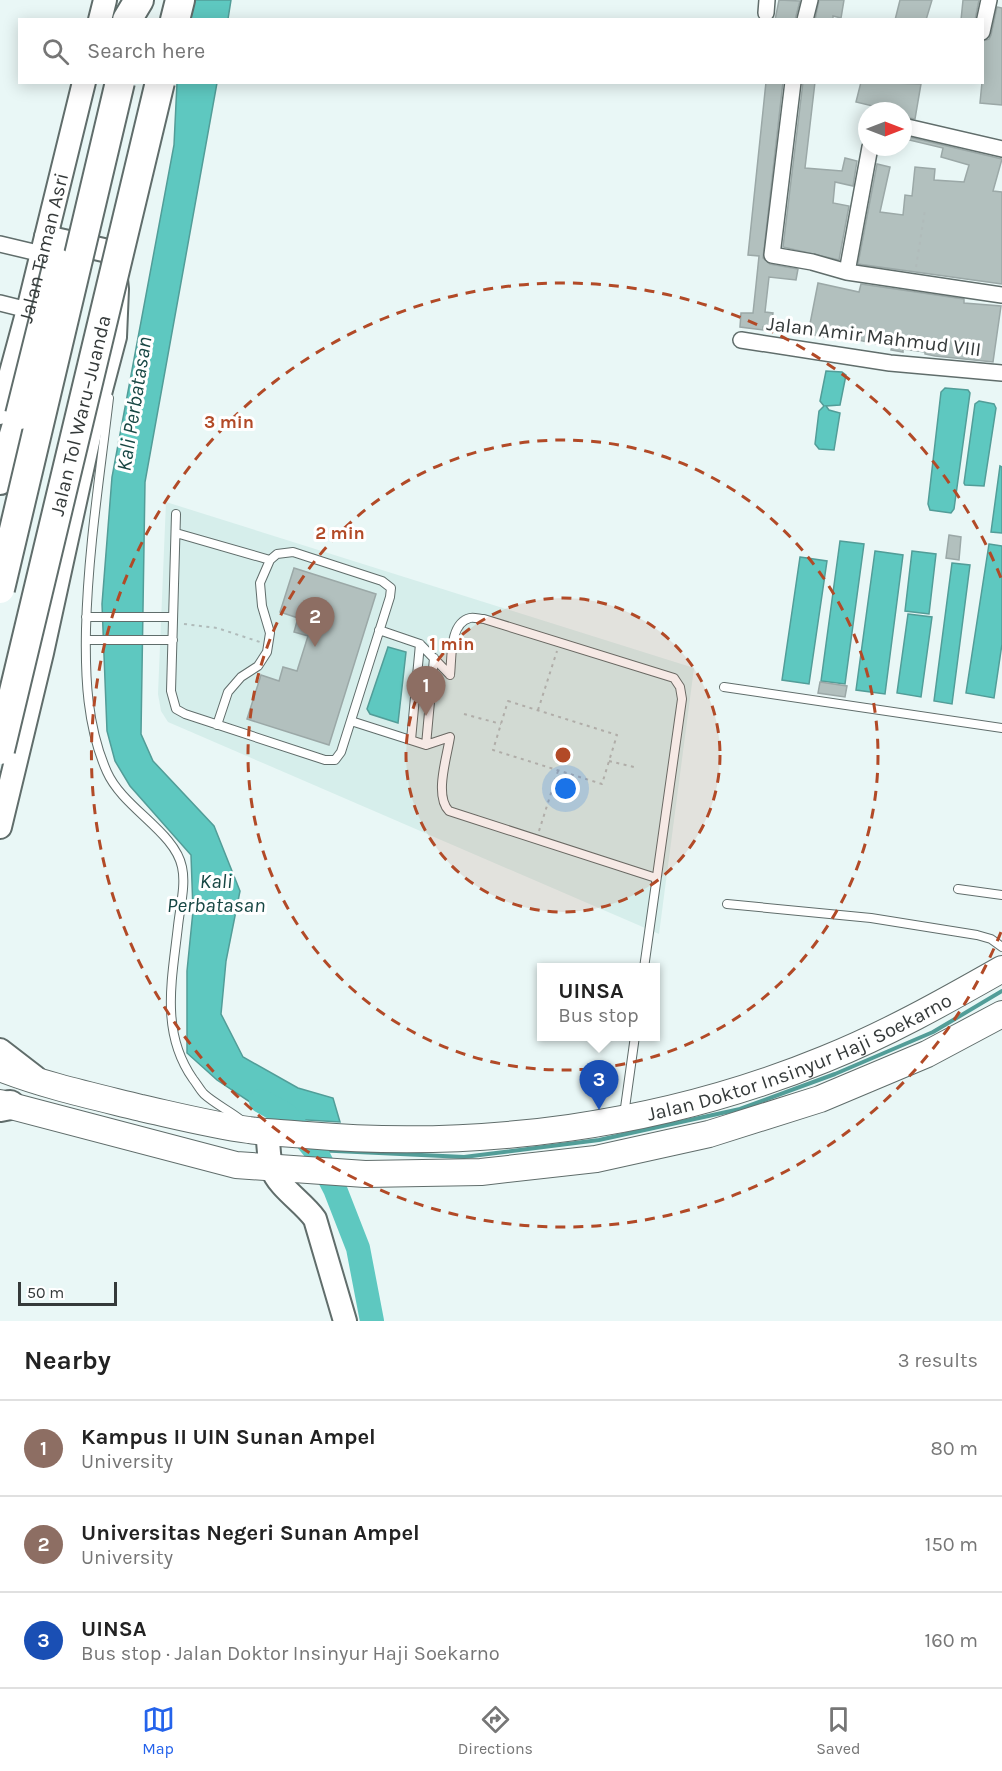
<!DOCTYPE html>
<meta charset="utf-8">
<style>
:root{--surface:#fff;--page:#f2f2f2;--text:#222;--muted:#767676;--line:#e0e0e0;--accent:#2563eb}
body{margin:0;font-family:Karla,sans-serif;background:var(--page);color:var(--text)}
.compass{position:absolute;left:858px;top:102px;width:54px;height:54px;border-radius:50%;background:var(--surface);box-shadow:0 3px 15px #0003;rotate:90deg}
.scale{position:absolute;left:18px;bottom:15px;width:99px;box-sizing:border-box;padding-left:6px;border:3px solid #353a3a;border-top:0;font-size:16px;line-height:21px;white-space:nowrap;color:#353a3a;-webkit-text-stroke:4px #fff;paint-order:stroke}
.you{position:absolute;left:566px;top:789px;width:21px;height:21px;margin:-15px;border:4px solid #fff;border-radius:50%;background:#1a73e8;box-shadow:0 0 0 9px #1a73e833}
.badge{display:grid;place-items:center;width:39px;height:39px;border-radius:50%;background:var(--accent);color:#fff;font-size:20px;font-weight:700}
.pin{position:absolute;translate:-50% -50px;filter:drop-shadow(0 2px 3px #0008)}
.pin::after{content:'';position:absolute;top:32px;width:21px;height:18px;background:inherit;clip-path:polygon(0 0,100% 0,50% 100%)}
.popup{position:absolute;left:537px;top:963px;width:123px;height:78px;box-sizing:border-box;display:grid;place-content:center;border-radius:0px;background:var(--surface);filter:drop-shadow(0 2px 4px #0005);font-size:20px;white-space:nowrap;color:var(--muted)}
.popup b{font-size:22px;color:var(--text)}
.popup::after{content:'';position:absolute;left:50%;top:100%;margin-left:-12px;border:12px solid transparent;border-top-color:var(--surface)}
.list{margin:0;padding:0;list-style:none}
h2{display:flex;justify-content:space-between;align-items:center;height:78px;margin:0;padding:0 24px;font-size:26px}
h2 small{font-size:20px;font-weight:400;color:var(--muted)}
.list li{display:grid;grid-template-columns:39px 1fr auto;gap:18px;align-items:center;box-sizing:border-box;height:96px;padding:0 24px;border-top:2px solid var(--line)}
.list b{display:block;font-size:22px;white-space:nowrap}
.list p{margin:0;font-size:20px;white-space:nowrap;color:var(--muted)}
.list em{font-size:20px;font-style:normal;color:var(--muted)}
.icon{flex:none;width:33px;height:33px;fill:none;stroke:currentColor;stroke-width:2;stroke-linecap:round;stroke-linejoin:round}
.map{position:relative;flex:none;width:1002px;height:1321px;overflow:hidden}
.search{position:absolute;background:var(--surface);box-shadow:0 3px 15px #0003;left:18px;right:18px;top:18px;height:66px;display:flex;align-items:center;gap:15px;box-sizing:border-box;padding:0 21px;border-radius:0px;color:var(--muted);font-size:22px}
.sheet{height:366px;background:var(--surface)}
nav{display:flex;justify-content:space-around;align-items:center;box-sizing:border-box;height:84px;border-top:2px solid var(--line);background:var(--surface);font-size:16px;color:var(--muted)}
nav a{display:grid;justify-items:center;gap:3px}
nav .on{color:var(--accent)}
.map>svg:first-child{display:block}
</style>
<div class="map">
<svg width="1002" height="1321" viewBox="0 0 1002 1321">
<rect width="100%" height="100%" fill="#e9f7f6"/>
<path fill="#d6eeeb" d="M166,502L694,668L659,934L168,722L161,711L158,694Z"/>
<path fill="#5ec8c0" stroke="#529d98" stroke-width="1.5" d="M195,0H231L228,19L190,20Z
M177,83H217L145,482L141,734L153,761L214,826L240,891L226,961L221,1014L243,1057L298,1088L333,1098L340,1122L274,1118L217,1080L187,1053V971L193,911L191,855L130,786L115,761L107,731L102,604L112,477L174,145Z
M826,371L842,372L846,375L840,405L826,406L829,410L840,413L834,450L819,449L815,444L819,411L824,406L820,401Z
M945,388L968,390L970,393L954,509L951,513L930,510L928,504L941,392Z
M979,401L994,404L996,408L984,486L965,485L964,483L975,404Z
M1000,466L1002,467V533L991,532Z
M840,541L864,544L845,684L821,681Z
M989,544L1002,546V644L994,698L966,693Z
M875,551L903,555L885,694L856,690Z
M912,551L936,554L929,614L905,611Z
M800,557L827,561L809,684L782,680Z
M952,563L970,565L952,704L934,701Z
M908,614L932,617L921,697L897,693Z
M388,647L406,652L398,723L370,714L367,709Z"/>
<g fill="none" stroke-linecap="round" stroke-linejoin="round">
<path stroke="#529d98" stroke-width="4" d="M315,1150L464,1157L599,1140L740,1109L835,1074L933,1032L1002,991"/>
<path stroke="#5ec8c0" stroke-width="24" d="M261,1101L286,1115L315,1150L335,1189L358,1248L372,1321"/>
</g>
<path fill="#b2c0be" stroke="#9ba8a7" stroke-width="1.5" d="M779,0L800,1L795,20H775Z
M819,0H844L841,18L833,16V20H815Z
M900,0H932L926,20H895Z
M963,0H979L975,20H961Z
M997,7L1002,8V105L980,103L982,82V41L989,39L991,35Z
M766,82H783L763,258L770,264L798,269L796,280L769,277L765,312L773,313L771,328L763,327V330L740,327L741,313H753L756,285L759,256L748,255Z
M803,82H815L805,168L842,171L845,158L857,161L853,186L835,182L833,203L849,206L839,260L783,247Z
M861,82L921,84L915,119L903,117V111H876L877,107L856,102Z
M909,137L1002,159L993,191L1002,192V284L858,264L877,164L890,167L880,212L903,215L905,195L912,196L915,167L935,169L934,180L964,182L969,165L941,157L943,148L909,140Z
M818,283L859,292L861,284L964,299V303L1001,306L993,362L935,356L925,354V352L903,349V352L891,350L892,347L824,333L823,337L808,334Z
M949,535L961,537L959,560L946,558Z
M294,568L376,594L329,745L247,719L261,675L279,681L283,667L297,671L308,636L294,632L298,618L280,612Z
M820,682L847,686L845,697L818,693Z"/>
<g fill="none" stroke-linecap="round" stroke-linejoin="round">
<defs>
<path id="lane" d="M109,398C100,475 88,551 86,629C85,677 87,727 107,772C123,808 175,832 182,867C186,885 180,907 178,926C172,980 160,1032 193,1079C197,1084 200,1090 204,1094C215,1104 230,1111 241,1120
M176,514L171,691L176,709L185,714L325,760H335L341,752L390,597L391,588L382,581L293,552L277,554L270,560L260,583L262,606L270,633L267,652L258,666L241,677L228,692L217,725
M176,533L270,560
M86,617H173
M379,630L420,644L450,675
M86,640H173
M450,675C452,659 449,623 470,618C474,617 480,619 484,619L674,678L680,687L682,699L644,968
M724,687L1002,728
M351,721L426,745L450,737C447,757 434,796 449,811L656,878
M411,740L420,644
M426,745L434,658
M958,889L1002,895
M727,904L871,918L977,935L991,939L1002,947
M624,1115L635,1036"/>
<path id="street" d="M766,13L767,0
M805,20L810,0
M982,32L989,0
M793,82L772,255L812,262L847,272L1002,295
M903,126L1002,149
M0,244L42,254
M847,272L870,147
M0,303L28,310
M741,340L890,363L1002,373"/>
<g id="secondary">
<path d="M100,20L105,0"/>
<path id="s1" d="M0,413L28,310L84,82"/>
<path d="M0,827L42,653L92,424L115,337L117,289L114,261L108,251L46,237"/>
<path d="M0,1050L35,1077"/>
<path d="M267,1132C269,1143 268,1158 272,1169C279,1188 303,1202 315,1219L345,1321"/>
</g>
<g id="primary">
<path id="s2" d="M0,1068C46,1086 93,1096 141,1108C177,1116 212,1125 249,1130C267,1133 287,1133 306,1135C481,1150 662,1126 825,1059C887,1034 944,1002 1002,969"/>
<path d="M0,1103L236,1165L365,1174L481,1172L596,1159L709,1134L820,1099L927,1054L1002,1014"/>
</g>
<path id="highway" d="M127,20L139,0
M175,20L180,0
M0,480L20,415
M0,1107L10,1105"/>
</defs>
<use href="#lane" stroke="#606d6b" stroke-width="10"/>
<use href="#street" stroke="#606d6b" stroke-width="18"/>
<use href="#secondary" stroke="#606d6b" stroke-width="26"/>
<use href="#primary" stroke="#606d6b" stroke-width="28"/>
<use href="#highway" stroke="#606d6b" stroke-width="32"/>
<path stroke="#b0bbba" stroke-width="2" stroke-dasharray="3 4.5" stroke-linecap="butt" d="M916,267L925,210
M184,624L217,628L260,642
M508,701L617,735L602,784L493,750Z
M538,710L557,651
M464,714L501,724
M609,761L638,768
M539,831L558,771"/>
<use href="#lane" stroke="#fff" stroke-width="8"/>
<use href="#street" stroke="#fff" stroke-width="15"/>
<use href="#secondary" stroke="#fff" stroke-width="22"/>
<use href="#primary" stroke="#fff" stroke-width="26"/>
<use href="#highway" stroke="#fff" stroke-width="28"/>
<defs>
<g id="highway-bridge">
<path d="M20,415L58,263"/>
<path d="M0,589L120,82"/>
<path id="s3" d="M0,750L160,82"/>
</g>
</defs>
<use href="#highway-bridge" stroke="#606d6b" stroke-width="32" stroke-linecap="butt"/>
<use href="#highway-bridge" stroke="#fff" stroke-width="28"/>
</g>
<circle cx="563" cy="755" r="157" fill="#b24a27" fill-opacity=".12"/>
<g fill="none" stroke="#b24a27" stroke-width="3" stroke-dasharray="10 8">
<circle cx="563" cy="755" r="157"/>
<circle cx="563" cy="755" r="315"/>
<path d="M1001 932A472 472 0 1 1 1001 578"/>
</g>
<g text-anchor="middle" stroke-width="6" stroke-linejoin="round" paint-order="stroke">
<g font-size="20" fill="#353a3a" stroke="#fff">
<text dy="7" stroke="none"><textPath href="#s1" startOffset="171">Jalan Taman Asri</textPath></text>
<text transform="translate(874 336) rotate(7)" y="7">Jalan Amir Mahmud VIII</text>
<text dy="7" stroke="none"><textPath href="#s3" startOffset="344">Jalan Tol Waru–Juanda</textPath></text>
<text dy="7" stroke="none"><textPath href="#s2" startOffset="820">Jalan Doktor Insinyur Haji Soekarno</textPath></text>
</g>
<g font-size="21" font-style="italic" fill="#174744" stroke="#fff">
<text transform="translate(134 404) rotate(-81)" y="7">Kali Perbatasan</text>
<text x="216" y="888">Kali<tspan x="216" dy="24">Perbatasan</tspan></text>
</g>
</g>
<circle cx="563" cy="755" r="9" fill="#b24a27" stroke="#fff" stroke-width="3"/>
<g font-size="18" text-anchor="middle" font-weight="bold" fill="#b24a27" stroke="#fff" stroke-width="6" stroke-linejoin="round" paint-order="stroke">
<text x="229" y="428">3 min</text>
<text x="340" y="539">2 min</text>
<text x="452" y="650">1 min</text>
</g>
</svg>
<svg class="compass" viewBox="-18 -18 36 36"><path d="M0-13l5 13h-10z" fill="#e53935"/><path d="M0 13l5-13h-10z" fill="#767676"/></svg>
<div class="scale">50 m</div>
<div class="you"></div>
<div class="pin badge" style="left:426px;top:716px;background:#8d6e63">1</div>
<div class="pin badge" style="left:315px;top:647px;background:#8d6e63">2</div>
<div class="pin badge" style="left:599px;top:1110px;background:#1a4fb4">3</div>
<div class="popup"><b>UINSA</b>Bus stop</div>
<div class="search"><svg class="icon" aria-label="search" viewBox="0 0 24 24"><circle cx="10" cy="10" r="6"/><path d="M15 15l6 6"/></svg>Search here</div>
</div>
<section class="sheet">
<h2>Nearby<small>3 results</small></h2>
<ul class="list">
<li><span class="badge" style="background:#8d6e63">1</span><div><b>Kampus II UIN Sunan Ampel</b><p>University</p></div><em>80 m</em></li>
<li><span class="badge" style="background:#8d6e63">2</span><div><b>Universitas Negeri Sunan Ampel</b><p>University</p></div><em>150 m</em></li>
<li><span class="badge" style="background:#1a4fb4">3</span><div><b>UINSA</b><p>Bus stop · Jalan Doktor Insinyur Haji Soekarno</p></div><em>160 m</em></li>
</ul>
</section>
<nav>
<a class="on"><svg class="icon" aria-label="map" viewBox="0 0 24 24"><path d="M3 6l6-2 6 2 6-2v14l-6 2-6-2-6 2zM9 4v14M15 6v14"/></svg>Map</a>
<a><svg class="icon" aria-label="directions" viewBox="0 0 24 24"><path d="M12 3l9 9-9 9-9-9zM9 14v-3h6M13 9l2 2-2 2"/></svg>Directions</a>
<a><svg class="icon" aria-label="saved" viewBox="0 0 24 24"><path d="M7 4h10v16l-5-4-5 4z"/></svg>Saved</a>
</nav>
